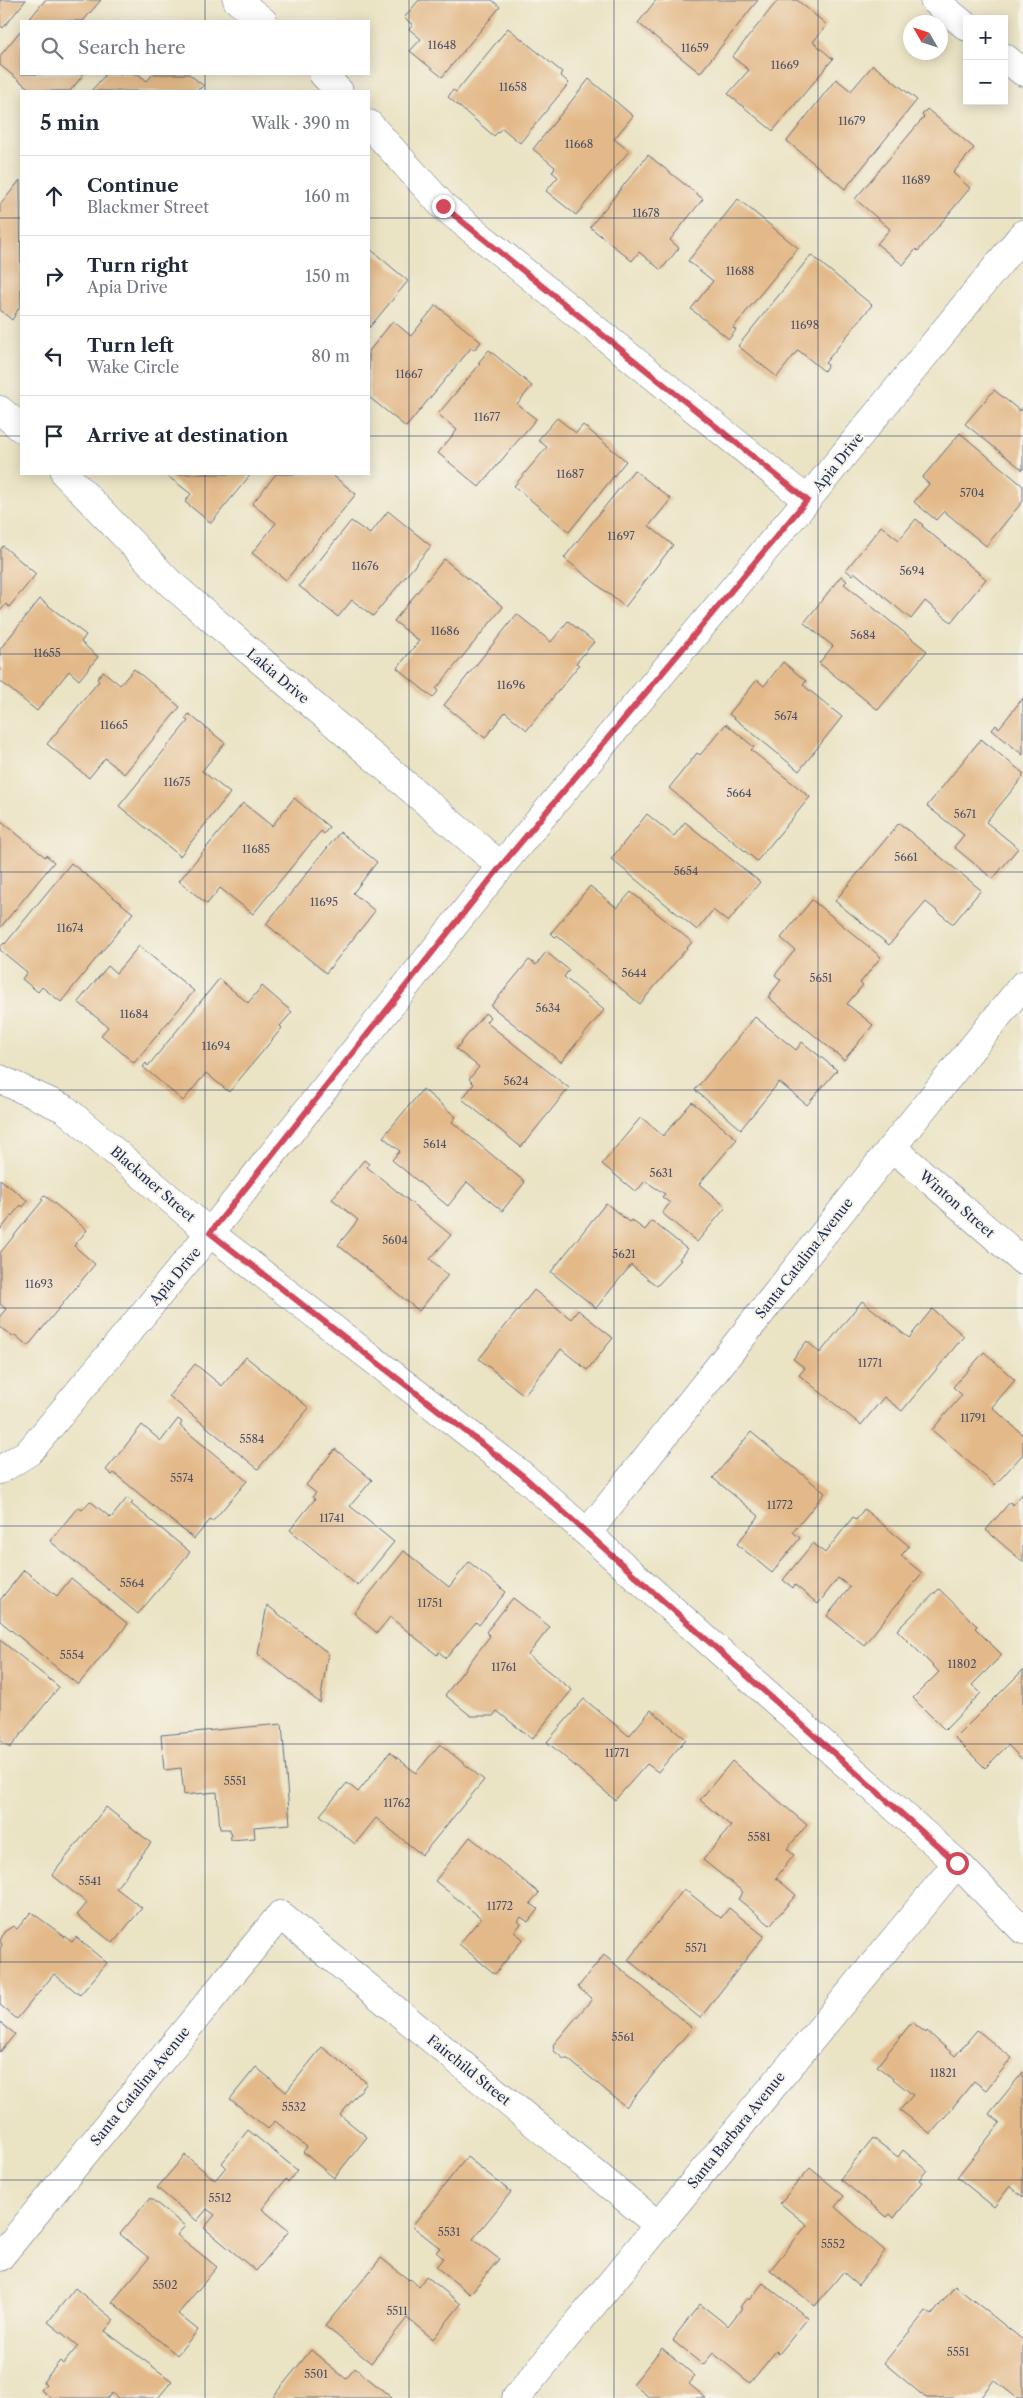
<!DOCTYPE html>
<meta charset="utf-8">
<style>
:root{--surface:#fff;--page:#f2f2f3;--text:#1f2937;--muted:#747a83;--line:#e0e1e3}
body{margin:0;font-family:"Libre Caslon Text",serif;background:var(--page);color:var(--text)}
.controls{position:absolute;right:15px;top:15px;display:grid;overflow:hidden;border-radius:0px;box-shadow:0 2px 12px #0003}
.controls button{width:45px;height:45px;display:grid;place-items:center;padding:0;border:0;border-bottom:1px solid var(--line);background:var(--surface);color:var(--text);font:25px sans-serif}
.compass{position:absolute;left:903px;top:15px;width:45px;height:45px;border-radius:50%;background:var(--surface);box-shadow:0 2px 12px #0003;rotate:309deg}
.stop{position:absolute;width:15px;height:15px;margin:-11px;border:4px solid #d1495b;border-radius:50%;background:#fff}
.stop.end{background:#d1495b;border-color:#fff;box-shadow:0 1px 5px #0008}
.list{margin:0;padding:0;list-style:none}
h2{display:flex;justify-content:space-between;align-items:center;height:65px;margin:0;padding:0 20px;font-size:21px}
h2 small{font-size:16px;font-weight:400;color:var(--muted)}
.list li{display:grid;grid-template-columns:32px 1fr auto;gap:15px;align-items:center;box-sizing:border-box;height:80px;padding:0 20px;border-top:1px solid var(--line)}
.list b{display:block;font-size:19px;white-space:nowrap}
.list p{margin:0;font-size:16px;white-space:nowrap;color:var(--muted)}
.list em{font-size:16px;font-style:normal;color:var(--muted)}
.icon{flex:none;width:28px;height:28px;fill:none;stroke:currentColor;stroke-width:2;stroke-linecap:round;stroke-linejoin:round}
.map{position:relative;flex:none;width:1023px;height:2398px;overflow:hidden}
.search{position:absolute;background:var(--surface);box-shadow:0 2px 12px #0003;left:20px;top:20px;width:350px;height:55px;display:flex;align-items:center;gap:12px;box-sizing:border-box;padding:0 18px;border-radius:0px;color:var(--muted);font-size:19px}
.panel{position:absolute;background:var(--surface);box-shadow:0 2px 12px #0003;left:20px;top:90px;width:350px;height:385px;border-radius:0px}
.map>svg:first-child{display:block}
</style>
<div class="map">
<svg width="1023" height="2398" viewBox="0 0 1023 2398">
<rect width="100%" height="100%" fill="#f7f3e8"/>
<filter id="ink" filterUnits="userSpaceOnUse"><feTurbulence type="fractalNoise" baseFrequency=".02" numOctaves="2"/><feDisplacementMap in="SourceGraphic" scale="10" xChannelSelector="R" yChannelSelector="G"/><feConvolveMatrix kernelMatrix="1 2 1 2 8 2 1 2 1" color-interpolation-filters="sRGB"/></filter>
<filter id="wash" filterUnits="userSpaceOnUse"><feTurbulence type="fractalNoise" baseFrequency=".0096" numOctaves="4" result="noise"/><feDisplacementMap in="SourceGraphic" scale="20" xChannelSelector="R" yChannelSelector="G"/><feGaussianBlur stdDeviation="1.12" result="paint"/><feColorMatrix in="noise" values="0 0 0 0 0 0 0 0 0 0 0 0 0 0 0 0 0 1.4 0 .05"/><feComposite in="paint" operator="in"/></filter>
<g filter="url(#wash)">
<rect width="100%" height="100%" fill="#eae3c4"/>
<g id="blocks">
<path fill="#e3b989" d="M0,0H26L3,28L0,25Z
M45,0H101L83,21H28Z
M419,0H492L500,7L442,77L410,51L421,39L409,29L413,25L404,18Z
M656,0H758L700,73L638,23Z
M778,0H797L827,25L813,42L833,59L773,131L728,94L749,70L732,57Z
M508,28L562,72L560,75L569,83L520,143L502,128L494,136L448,97L453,90L456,92Z
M21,30V74H84L70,91H32L0,65V56Z
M873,65L917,100L845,189L787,141L836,79L851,91Z
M106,74H138L147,81L153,74H189L204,86L195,91H91Z
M589,79L633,116L614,139L629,151L576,215L546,191L558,177L552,172L555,167L533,149Z
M927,109L974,148L953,173L970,188L918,251L916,249L903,265L877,244L890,229L855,199L924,117L922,115Z
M648,155L703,199L670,240L679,248L661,270L639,252L632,261L590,227Z
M20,180L21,304L12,320L0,310V205Z
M738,199L798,248L733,328L736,330L729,339L691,309L713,281L688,261Z
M369,248L408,281L369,328Z
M811,255L872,305L825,363L828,365L824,371L798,350L777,377L738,346Z
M436,305L481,342L474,350L471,348L406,427L369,397V351L393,321L411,336Z
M489,350L532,386L517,404L536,419L479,487L438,453L457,430L438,414L480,364L478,363Z
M994,390L1020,411L1023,407V470L965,424Z
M557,418L576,433L583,425L626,461L569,532L514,486L547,447L538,440Z
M960,433L1023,486V501L986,546L944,511L936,520L914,502L929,484L922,478Z
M634,470L671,499L649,526L673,545L625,607L564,558Z
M165,474H251L211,523L185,502L191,494Z
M276,474H331L356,494L286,580L252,553L276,523L252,504Z
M388,511L431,546L373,616L352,600L338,617L299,586L351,521L370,534Z
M916,519L923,525L922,526L986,579L951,622L925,601L911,619L854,572L852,575L846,570L881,526L899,540Z
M3,546L36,574L9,607L6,604L0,611V550Z
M444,559L503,607L436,689L438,691L433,698L397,668L419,641L394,621Z
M841,576L847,581L844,584L927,651L878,710L819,663L833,646L804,623Z
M40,599L86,635L81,642L98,657L79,680L69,671L37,711L0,681V649Z
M517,614L551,642L568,621L594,642L576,663L579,665L527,730L505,712L485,738L444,705Z
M783,662L806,681L803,685L842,717L799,771L729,714L757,680L764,686Z
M134,669L180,707L124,774L105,758L89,778L47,744L99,681L97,679L103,671L120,685Z
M1023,698V755L992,730L996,725L999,728Z
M189,714L225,743L202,771L230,793L180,856L119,806L188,721L185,719Z
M726,724L754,747L751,750L810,797L757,861L669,788L697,753L700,755Z
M981,739L1023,773V777L986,822L1018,848L993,879L954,847L964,835L927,806Z
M294,798L329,827L324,834L321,831L253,914L220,888L207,904L179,881L243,803L272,826Z
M647,814L674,836L685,822L760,882L728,922L713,910L697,930L611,859Z
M0,820L45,857L46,855L54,862L0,928Z
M899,823L981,890L953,924L926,902L889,945L835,901Z
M340,832L377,862L353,893L375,911L326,973L266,924Z
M71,863L133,913L61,1002L42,987L38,992L22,979L27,972L0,950V947L4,943L5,944Z
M590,886L617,908L631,892L692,942L640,1004L557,936L555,937L551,933Z
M812,900L881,957L860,983L863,985L847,1004L873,1025L844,1060L768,997L781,980L775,975L795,950L781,938Z
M139,946L194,991L134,1063L101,1035L108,1027L78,1002L108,966L116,973Z
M546,952L569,970L564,977L604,1010L561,1062L491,1006L529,960L536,965Z
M219,979L248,1003L262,986L292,1012L280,1026L282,1028L229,1092L206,1073L183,1101L143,1067L146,1063L148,1066Z
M485,1013L490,1017L486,1022L569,1088L521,1147L462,1099L474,1084L469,1079L479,1067L456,1049Z
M755,1017L796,1050L802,1042L837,1070L807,1105L779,1082L741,1129L695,1090Z
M423,1089L456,1117L452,1122L525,1182L502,1211L467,1182L448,1206L392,1160L400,1151L383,1137Z
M692,1102L737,1139L699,1184L726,1207L697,1242L662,1213L670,1203L662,1197L665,1194L645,1181L636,1192L602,1164L641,1117L663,1136Z
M364,1160L369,1164L367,1167L451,1235L430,1259L448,1275L419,1311L338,1245L358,1220L332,1199Z
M0,1179L28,1201L23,1207L21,1205L0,1230Z
M44,1195L87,1230L74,1246L95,1264L28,1346L15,1335L13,1337L0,1327V1316L6,1309L0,1304V1253L43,1200L41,1199Z
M606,1203L629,1222L631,1220L645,1230L652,1221L687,1249L679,1259L681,1260L657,1286L631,1265L596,1308L551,1272Z
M534,1290L571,1319L578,1310L613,1338L587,1370L561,1349L524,1395L479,1359Z
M862,1301L909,1338L932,1309L964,1336L902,1411L884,1397L861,1425L799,1375L805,1368L793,1359L807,1341L820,1353Z
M984,1352L1015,1380L992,1407L1023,1435V1454L995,1485L932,1430L962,1395L953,1387Z
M246,1357L309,1408L258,1469L169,1396L195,1364L222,1386Z
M178,1419L182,1422L180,1426L247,1481L212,1522L210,1520L194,1539L114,1473L112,1475L106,1470L142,1425L161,1441Z
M751,1432L825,1493L793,1532L800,1538L772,1573L737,1544L759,1516L713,1478Z
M335,1449L372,1480L350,1506L394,1542L358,1586L290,1530L315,1499L312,1497L316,1493L306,1485Z
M1023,1493V1562L986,1530L1010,1502L1013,1505Z
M127,1498L133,1502L131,1504L190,1552L138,1614L50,1541L78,1507L82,1510L90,1501L111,1518Z
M864,1509L909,1546L901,1556L922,1573L864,1645L827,1616L850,1587L838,1578L818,1604L795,1585L793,1588L783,1580L813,1543L825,1553L853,1517L856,1520Z
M404,1551L449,1587L469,1562L506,1592L479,1625L476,1622L446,1658L439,1652L437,1655L390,1617L377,1633L354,1613Z
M24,1570L57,1596L71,1578L128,1624L78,1685L0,1621V1600Z
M939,1589L977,1626L975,1628L1002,1655L972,1685L981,1693L945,1730L913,1698L939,1672L897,1630Z
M513,1598L550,1627L528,1655L572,1690L532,1739L497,1711L493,1716H471L445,1695L490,1636L486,1632Z
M267,1605L328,1653L320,1703L258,1654Z
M0,1640L59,1687L10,1748L0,1740Z
M1023,1670V1760L1008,1745L985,1768L955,1738Z
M584,1699L629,1736L651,1710L686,1739L658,1772L647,1764L615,1800L547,1742Z
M282,1724L290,1824L254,1827L255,1838L231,1840L230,1829H220L217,1792L184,1795L181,1768L164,1770L161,1735Z
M440,1744L484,1780L422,1855L376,1818L355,1844L320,1815L347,1783L358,1792L390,1752L416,1773Z
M732,1761L807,1825L787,1849L794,1855L776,1878L796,1895L770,1925L738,1899L743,1892L703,1860L731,1826L700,1800Z
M106,1807L151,1843L116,1888L142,1908L113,1943L77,1915L87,1903L52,1875Z
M470,1837L539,1893L530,1903L538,1909L528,1922L521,1917L518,1921L521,1924L514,1932L523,1939L495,1974L459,1944L481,1918L435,1881Z
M684,1889L721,1918L729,1908L764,1936L700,2018L628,1960Z
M31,1912L72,1942L76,1937L107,1963L80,1995L54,1974L17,2019L0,2005V1948L2,1945L0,1941L4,1932L13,1926L17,1929Z
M604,1955L692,2028L626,2107L568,2059H564L554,2051L553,2045L592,1999L578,1987Z
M0,2022L15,2034L0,2052Z
M912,2022L926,2033L927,2031L955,2056L977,2030L1012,2058L986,2090L974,2081L931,2134L900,2110L913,2095L877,2066Z
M322,2047L367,2083L340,2115L367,2137L334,2178L303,2152L307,2147L275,2121L268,2129L230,2099L256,2067L286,2092Z
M1023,2072V2197L1010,2186L994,2207L957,2177L1000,2123L989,2114Z
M248,2130L297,2170L288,2182L286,2179L262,2209L289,2231L256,2271L204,2228L215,2215L207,2209L197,2221L157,2188L185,2155L215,2180L226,2167L222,2163Z
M873,2138L898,2157L903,2150L927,2170L919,2180L922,2182L894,2218L890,2214L887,2217L840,2179Z
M467,2157L511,2192L473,2239L499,2259L470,2294L436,2267L443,2258L436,2252L440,2248L412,2226Z
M810,2168L844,2196L835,2207L885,2251L858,2285L843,2272L815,2306L770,2270L807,2225L780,2203Z
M150,2198L185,2226L177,2235L217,2267L178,2314L198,2330L177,2355L112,2302L149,2258L120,2234Z
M381,2258L409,2280L410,2279L419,2286L426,2276L461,2304L433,2339L407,2318L371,2363L325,2326Z
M763,2283L808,2318L779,2354L776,2351L750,2383L713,2353L703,2365L672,2340L700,2304L728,2326L742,2308L740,2307L747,2298L749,2300Z
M955,2286L1023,2340V2398H1017L994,2380L980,2398H926L884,2363L926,2311L932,2315Z
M75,2288L114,2320L105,2331L172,2381L158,2398H118L112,2393L108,2398H51L41,2390L46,2384L43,2382L60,2361L63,2364L78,2346L48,2322Z
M662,2348L695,2376L689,2384L706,2398H650L633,2384Z
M311,2350L346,2379L355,2368L392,2398H272Z"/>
</g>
</g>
<g filter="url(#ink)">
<use href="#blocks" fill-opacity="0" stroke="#636e82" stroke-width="1"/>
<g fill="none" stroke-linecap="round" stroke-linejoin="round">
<defs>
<path id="minor" d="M237,0L263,21
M934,0L967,27
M1004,57L1023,72
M323,74L339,91
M369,124L443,206L807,500
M0,410L21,428
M65,474L170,583L501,866
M0,1079L65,1109L210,1233L522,1475L957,1863L1023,1930
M892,1147L1023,1261
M0,1470L29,1452L210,1233L501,866L807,500L1023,234
M588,1532L892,1147L1023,985
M0,2257L280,1915L658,2225
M516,2398L957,1863"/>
</defs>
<use href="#minor" stroke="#636e82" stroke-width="29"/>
<use href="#minor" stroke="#fff" stroke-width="28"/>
</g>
</g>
<g fill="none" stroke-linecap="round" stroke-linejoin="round" filter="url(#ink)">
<path stroke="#d1495b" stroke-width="6" d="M443,206L807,500L501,866L210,1233L522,1475L957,1863"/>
</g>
<path fill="none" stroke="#1b2f5e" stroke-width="1" stroke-opacity="0.55" d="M205,0V21M409,0V2398M614,0V2398M818,0V2398M205,74V91M0,218H21M369,218H1023M0,436H21M369,436H1023M205,474V2398M0,654H1023M0,872H1023M0,1090H1023M0,1308H1023M0,1526H1023M0,1744H1023M0,1962H1023M0,2180H1023"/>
<g text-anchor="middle" stroke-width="4" stroke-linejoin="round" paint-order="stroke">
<g font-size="11" fill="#4d5269">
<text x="442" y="49">11648</text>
<text x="695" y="52">11659</text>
<text x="785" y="69">11669</text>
<text x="513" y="91">11658</text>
<text x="852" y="125">11679</text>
<text x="579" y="148">11668</text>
<text x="916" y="184">11689</text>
<text x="646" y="217">11678</text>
<text x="740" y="275">11688</text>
<text x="805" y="329">11698</text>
<text x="409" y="378">11667</text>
<text x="487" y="421">11677</text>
<text x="570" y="478">11687</text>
<text x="972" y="497">5704</text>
<text x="621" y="540">11697</text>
<text x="365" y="570">11676</text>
<text x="912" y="575">5694</text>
<text x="445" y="635">11686</text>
<text x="863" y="639">5684</text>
<text x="47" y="657">11655</text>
<text x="511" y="689">11696</text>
<text x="786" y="720">5674</text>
<text x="114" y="729">11665</text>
<text x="177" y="786">11675</text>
<text x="739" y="797">5664</text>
<text x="965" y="818">5671</text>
<text x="256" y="853">11685</text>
<text x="906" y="861">5661</text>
<text x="686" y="875">5654</text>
<text x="324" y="906">11695</text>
<text x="70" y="932">11674</text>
<text x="634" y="977">5644</text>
<text x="821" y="982">5651</text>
<text x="548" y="1012">5634</text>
<text x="134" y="1018">11684</text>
<text x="216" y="1050">11694</text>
<text x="516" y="1085">5624</text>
<text x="435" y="1148">5614</text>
<text x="661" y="1177">5631</text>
<text x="395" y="1244">5604</text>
<text x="624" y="1258">5621</text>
<text x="39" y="1288">11693</text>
<text x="870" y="1367">11771</text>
<text x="973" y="1422">11791</text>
<text x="252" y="1443">5584</text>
<text x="182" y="1482">5574</text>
<text x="780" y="1509">11772</text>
<text x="332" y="1522">11741</text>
<text x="132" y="1587">5564</text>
<text x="430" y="1607">11751</text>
<text x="72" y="1659">5554</text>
<text x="962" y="1668">11802</text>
<text x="504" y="1671">11761</text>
<text x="617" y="1757">11771</text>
<text x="235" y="1785">5551</text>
<text x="397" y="1807">11762</text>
<text x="759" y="1841">5581</text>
<text x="90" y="1885">5541</text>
<text x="500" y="1910">11772</text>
<text x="696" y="1952">5571</text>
<text x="623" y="2041">5561</text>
<text x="943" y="2077">11821</text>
<text x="294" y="2111">5532</text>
<text x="220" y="2202">5512</text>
<text x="449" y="2236">5531</text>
<text x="833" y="2248">5552</text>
<text x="165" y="2289">5502</text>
<text x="397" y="2315">5511</text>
<text x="958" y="2356">5551</text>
<text x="316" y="2378">5501</text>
</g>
<g font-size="14" fill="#1b2f5e" stroke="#f7f3e8">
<text transform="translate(838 462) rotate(-51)" y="5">Apia Drive</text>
<text transform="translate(278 676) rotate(40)" y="5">Lakia Drive</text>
<text transform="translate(153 1184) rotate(41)" y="5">Blackmer Street</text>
<text transform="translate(957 1204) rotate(41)" y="5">Winton Street</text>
<text transform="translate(804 1258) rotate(-52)" y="5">Santa Catalina Avenue</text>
<text transform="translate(175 1276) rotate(-50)" y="5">Apia Drive</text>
<text transform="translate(469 2070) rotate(39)" y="5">Fairchild Street</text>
<text transform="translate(140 2086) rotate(-51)" y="5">Santa Catalina Avenue</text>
<text transform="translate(736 2130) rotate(-51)" y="5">Santa Barbara Avenue</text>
</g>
</g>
</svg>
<div class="controls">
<button>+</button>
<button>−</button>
</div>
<svg class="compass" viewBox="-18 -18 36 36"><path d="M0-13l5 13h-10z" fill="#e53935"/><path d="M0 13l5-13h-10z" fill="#747a83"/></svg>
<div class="stop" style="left:957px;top:1863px"></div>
<div class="stop end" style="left:443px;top:206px"></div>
<div class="search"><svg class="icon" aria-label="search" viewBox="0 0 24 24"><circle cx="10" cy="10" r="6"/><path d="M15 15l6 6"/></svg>Search here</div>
<section class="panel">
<h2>5 min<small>Walk · 390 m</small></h2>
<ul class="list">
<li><svg class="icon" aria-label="ahead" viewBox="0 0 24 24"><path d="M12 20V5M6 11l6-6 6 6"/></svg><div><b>Continue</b><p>Blackmer Street</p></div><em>160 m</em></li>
<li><svg class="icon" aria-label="right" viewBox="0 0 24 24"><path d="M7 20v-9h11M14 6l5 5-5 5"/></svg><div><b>Turn right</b><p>Apia Drive</p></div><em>150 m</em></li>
<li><svg class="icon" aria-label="left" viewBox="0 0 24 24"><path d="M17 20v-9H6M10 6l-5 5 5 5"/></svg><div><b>Turn left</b><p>Wake Circle</p></div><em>80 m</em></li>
<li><svg class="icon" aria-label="arrive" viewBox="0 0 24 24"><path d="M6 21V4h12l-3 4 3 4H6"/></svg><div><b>Arrive at destination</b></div></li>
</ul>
</section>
</div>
